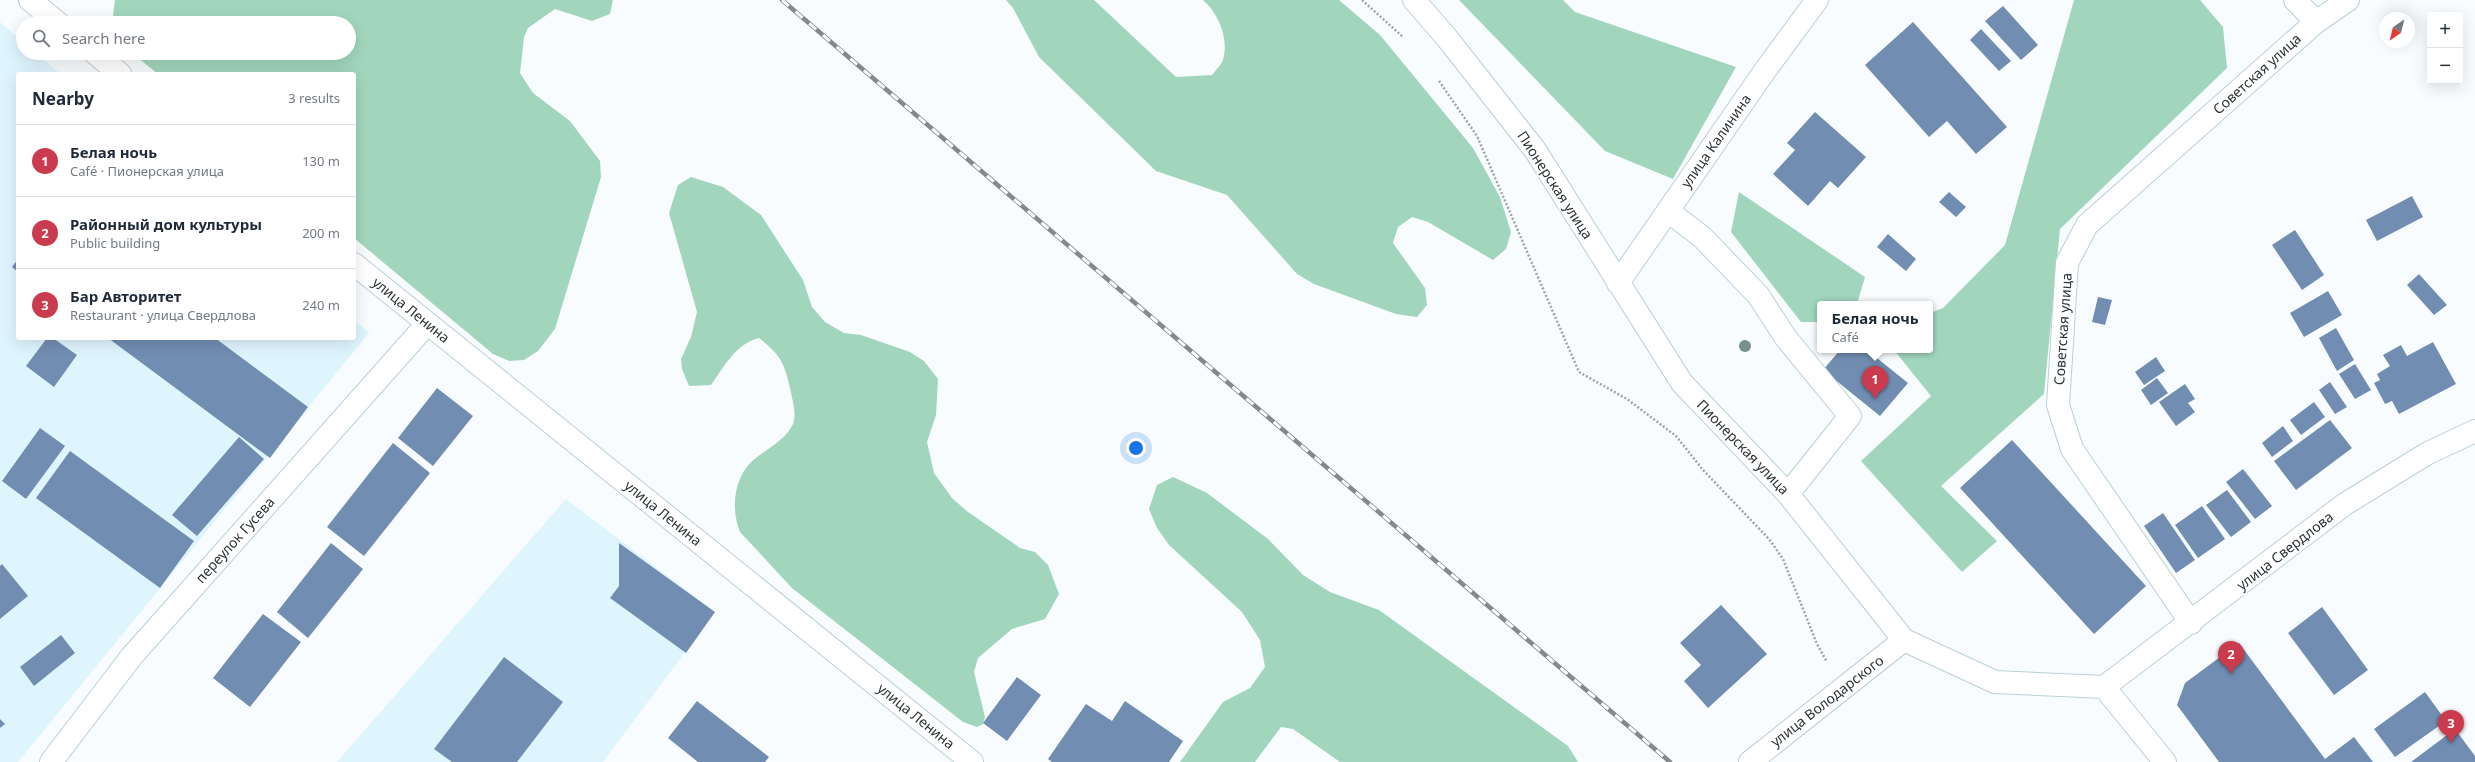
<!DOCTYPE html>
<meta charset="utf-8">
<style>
:root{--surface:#fff;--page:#f6f6f7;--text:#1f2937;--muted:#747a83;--line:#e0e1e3;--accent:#cb3b4e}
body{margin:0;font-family:"Noto Sans",sans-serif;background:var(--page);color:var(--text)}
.controls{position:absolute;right:12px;top:12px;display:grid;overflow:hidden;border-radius:4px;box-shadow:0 4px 16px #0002}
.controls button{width:36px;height:36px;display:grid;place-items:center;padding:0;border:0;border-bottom:1px solid var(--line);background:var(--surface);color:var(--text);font:20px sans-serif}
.compass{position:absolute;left:2379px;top:12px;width:36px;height:36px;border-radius:50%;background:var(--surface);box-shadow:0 4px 16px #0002;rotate:215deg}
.you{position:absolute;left:1136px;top:448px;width:14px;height:14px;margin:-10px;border:3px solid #fff;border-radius:50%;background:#1a73e8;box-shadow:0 0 0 6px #1a73e833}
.badge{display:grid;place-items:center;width:26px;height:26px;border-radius:50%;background:var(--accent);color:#fff;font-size:13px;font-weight:700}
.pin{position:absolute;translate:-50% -33px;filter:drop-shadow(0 1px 2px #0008)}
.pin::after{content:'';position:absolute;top:21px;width:14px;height:12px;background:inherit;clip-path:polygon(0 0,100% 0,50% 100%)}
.popup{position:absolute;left:1817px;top:301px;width:116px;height:52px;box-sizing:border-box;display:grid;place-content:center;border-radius:4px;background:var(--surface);filter:drop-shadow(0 1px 3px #0005);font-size:13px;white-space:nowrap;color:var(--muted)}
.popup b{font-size:15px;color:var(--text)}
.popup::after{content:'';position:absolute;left:50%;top:100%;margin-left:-8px;border:8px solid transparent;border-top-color:var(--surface)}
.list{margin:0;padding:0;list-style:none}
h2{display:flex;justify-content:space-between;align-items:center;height:52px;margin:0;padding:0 16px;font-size:17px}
h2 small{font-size:13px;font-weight:400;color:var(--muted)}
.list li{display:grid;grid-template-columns:26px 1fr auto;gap:12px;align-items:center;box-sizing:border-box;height:72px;padding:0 16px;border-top:1px solid var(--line)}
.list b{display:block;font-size:15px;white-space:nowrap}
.list p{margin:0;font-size:13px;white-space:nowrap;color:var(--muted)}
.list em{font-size:13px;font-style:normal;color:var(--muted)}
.icon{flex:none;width:22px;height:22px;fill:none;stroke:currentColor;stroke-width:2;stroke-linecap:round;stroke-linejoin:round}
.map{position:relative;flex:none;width:2475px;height:762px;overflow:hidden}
.search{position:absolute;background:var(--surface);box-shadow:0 4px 16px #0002;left:16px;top:16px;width:340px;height:44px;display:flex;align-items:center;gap:10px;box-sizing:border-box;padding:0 14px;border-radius:22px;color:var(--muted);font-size:15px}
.panel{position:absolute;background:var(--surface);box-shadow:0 4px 16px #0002;left:16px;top:72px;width:340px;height:268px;border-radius:4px}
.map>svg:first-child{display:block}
</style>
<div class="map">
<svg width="2475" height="762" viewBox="0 0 2475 762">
<rect width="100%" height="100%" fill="#f8fcfe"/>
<path fill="#dff5fe" d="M0,22L23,42V53H36L61,74H18V338H354V320L369,333L18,762H0Z
M566,499L715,612L603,762H337Z"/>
<path fill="#a1d6bd" d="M115,0H613L610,14L592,21L555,9L528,28L524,37L520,73L533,93L570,121L600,161L601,177L555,329L538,351L524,360L509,361L493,354L354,238V74H158L132,53H349V23H112Z
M1006,0H1094L1176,77L1212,75C1215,71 1221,65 1223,60C1229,39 1219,14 1203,0H1339L1380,35L1473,148L1500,197L1511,232L1506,249L1493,260L1428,222L1412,217L1398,227L1393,243L1425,288L1427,305L1417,317L1396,314L1314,284L1297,274L1227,195L1156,171L1039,57L1013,8Z
M1459,0H1563L1575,12L1736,67L1673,179L1605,151Z
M2074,0H2200L2223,27L2227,68L2060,229L2044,394L1941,486L1997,541L1962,572L1861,461L1931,396L1894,350H1930V313L1943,308L2005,245Z
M691,177L723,187L761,215L803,280L812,307L825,322L844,333L861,335L910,352L924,361L938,379L936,415L927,442L934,473L952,498L968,512L1020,548L1035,552L1048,565L1059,594L1045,619L1012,629L978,658L974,672L985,717L983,724L977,727L963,722L792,588L740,532C730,507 734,474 757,457C769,448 786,439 793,424C797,413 792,399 790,388C784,361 780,355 759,338C735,344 725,366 711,385L689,386L682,369L681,359L691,337L697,312L669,213L678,185Z
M1739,192L1865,277L1857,304H1820V322H1801L1731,232Z
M1173,477L1207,493L1268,539L1303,575L1330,592L1379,610L1568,746L1578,762H1340L1293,729L1281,727L1255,762H1180L1223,702L1250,688L1265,667L1260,640L1242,612L1169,545L1157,528L1149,509L1157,485Z"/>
<path fill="#718db2" d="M2003,6L2038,45L2021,60L1985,21Z
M1913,22L2007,127L1976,154L1947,121L1929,137L1865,65Z
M1981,29L2011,61L1999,71L1970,40Z
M1815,112L1866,157L1838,188L1830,181L1808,206L1773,174L1795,150L1787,143Z
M1949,192L1966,207L1956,217L1939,202Z
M2412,196L2423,217L2377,241L2366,220Z
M2295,230L2324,275L2302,290L2272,245Z
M1888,234L1916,259L1906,271L1877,247Z
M18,259V272L12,267Z
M2419,274L2447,305L2434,315L2407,285Z
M2328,291L2342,315L2304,337L2290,313Z
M2098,297L2112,300L2105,325L2092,322Z
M2336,328L2354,360L2337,371L2319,338Z
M47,338H53L77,355L54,387L26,366Z
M108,338H215L308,407L270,458Z
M2433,342L2456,384L2399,414L2392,401L2385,404L2374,383L2380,380L2377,374L2390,366L2383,355L2401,345L2407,356Z
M1840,350H1867L1908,383L1880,416L1823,370Z
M2156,357L2165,371L2144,385L2135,372Z
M2355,364L2371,390L2355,399L2339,374Z
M2157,378L2168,393L2151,405L2141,390Z
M2330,382L2347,407L2335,414L2319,390Z
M2185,384L2195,399L2188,403L2195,412L2176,426L2159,402Z
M437,388L473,416L433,466L398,438Z
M2314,402L2325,417L2301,435L2290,420Z
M2330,420L2352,448L2296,490L2274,461Z
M2283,426L2293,441L2272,457L2262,443Z
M40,428L65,446L26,499L2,481Z
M239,437L264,459L197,536L172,515Z
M2012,440L2146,586L2094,634L1960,488Z
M393,443L430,473L364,556L327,527Z
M70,451L194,541L160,588L36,498Z
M2243,469L2272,506L2255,519L2226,482Z
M2227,490L2251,522L2231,537L2206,505Z
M2202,506L2225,539L2198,558L2175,525Z
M2163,513L2195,560L2176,573L2144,526Z
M331,543L363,569L308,638L277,612Z
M619,543L715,612L686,653L610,598L619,586Z
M2,564L28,596L0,619V566Z
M1721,605L1767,654L1708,708L1684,681L1701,665L1680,643Z
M2322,607L2368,670L2334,695L2288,633Z
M263,614L301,642L250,707L213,678Z
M61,635L75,653L34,686L20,667Z
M2239,643L2325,759L2354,737L2373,762H2219L2177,705L2185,683Z
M504,657L563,702L517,762H452L434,749Z
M1017,677L1041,695L1007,741L983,723Z
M2425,692L2446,721L2395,757L2374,729Z
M697,701L769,757L765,762H698L668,738Z
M1125,701L1183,741L1169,762H1052L1048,759L1086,704L1112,721Z
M0,719L5,724L0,728Z
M2455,729L2475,756V762H2411Z"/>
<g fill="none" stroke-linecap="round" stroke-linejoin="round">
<defs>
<path id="service" d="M1668,211L1702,237L1758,295L1786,338L1850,416L1788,494"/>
<path id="minor" d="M30,0L58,23
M2295,0L2316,22
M95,53L120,74
M354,264L972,762
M1618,283L1764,72L1817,0
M2191,623L2072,449L2058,405L2067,263L2087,225L2316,22L2348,0
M1904,640L1995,682L2104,687L2165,762
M2104,687L2345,504L2428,453L2475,431
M51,762L132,656L427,324"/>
<path id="tertiary" d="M1414,0L1447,38L1535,150L1682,383L1788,494L1904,640L1750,762"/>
</defs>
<use href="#service" stroke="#bccfd7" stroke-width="24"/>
<use href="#minor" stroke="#bccfd7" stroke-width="24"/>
<use href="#tertiary" stroke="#bccfd7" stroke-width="24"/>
<path stroke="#9fa4a6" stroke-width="2.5" stroke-dasharray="2 2" stroke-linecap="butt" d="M1362,0L1403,37
M1439,81L1477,136L1579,372L1627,399L1676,436L1703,470L1769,539L1783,559L1817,644L1827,662"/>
<use href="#service" stroke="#fff" stroke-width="22"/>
<use href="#minor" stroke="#fff" stroke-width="22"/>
<use href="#tertiary" stroke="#fff" stroke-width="22"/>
<defs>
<path id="rail" d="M782,0L1670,762"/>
</defs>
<use href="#rail" stroke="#84898c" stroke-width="4.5"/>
<use href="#rail" stroke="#fff" stroke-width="3" stroke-dasharray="9" stroke-linecap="butt"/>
</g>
<circle fill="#779189" cx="1745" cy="346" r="6"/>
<g text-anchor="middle" stroke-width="3.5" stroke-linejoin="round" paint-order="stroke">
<g font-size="14" fill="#2c3336" stroke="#fff">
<text transform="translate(2257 74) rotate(-42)" y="5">Советская улица</text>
<text transform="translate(1716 141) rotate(-55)" y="5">улица Калинина</text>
<text transform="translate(1555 185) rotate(57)" y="5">Пионерская улица</text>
<text transform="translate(411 310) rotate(39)" y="5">улица Ленина</text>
<text transform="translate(2063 329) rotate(-86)" y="5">Советская улица</text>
<text transform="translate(1743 447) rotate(46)" y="5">Пионерская улица</text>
<text transform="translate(663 513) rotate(39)" y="5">улица Ленина</text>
<text transform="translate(235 540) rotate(-48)" y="5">переулок Гусева</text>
<text transform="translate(2285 551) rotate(-38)" y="5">улица Свердлова</text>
<text transform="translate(1827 701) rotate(-38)" y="5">улица Володарского</text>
<text transform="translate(916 716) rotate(39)" y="5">улица Ленина</text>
</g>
</g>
</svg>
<div class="controls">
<button>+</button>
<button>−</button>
</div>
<svg class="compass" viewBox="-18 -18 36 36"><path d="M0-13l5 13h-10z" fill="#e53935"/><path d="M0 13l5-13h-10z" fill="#747a83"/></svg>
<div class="you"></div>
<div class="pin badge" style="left:1875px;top:399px">1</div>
<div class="popup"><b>Белая ночь</b>Café</div>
<div class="pin badge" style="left:2231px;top:674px">2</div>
<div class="pin badge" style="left:2451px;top:743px">3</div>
<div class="search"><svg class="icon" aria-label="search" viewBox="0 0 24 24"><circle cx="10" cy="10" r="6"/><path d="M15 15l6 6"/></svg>Search here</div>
<section class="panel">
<h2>Nearby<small>3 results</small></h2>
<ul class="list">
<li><span class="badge">1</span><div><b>Белая ночь</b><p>Café · Пионерская улица</p></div><em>130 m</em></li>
<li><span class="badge">2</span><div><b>Районный дом культуры</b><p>Public building</p></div><em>200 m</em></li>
<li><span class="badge">3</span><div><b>Бар Авторитет</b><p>Restaurant · улица Свердлова</p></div><em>240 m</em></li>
</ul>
</section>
</div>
